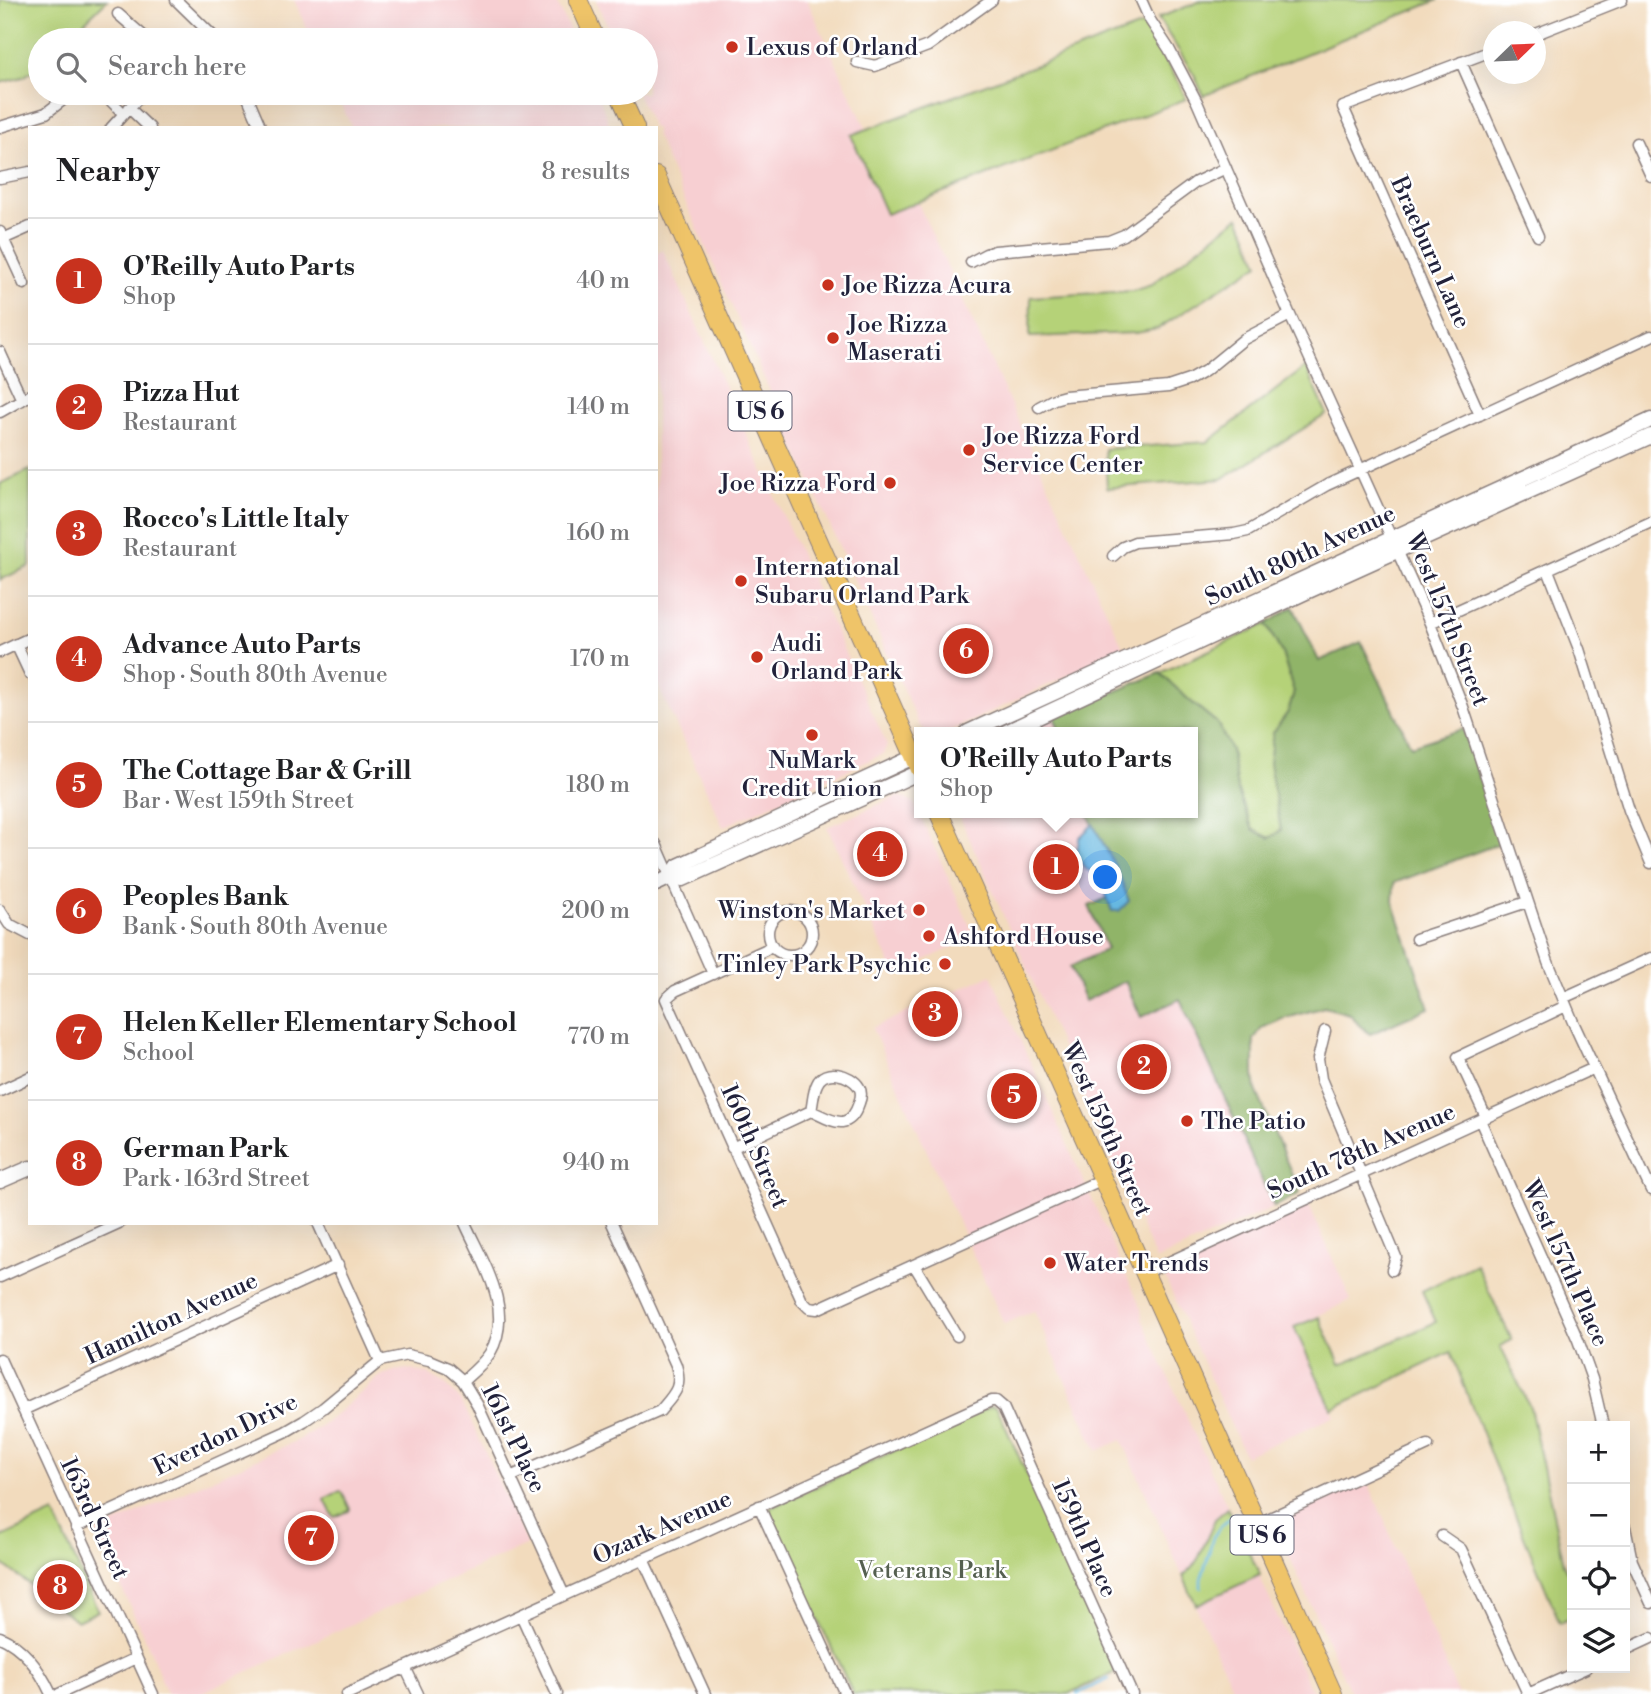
<!DOCTYPE html>
<meta charset="utf-8">
<style>
:root{--surface:#fff;--page:#f6f6f6;--text:#202124;--muted:#757577;--line:#e0e0e0;--accent:#c8321e}
body{margin:0;font-family:"Libre Bodoni",serif;background:var(--page);color:var(--text)}
.controls{position:absolute;right:21px;bottom:21px;display:grid;overflow:hidden;border-radius:0px;box-shadow:0 7px 28px #0002}
.controls button{width:63px;height:63px;display:grid;place-items:center;padding:0;border:0;border-bottom:2px solid var(--line);background:var(--surface);color:var(--text);font:35px sans-serif}
.compass{position:absolute;left:1483px;top:21px;width:63px;height:63px;border-radius:50%;background:var(--surface);box-shadow:0 7px 28px #0002;rotate:67deg}
.you{position:absolute;left:1106px;top:878px;width:24px;height:24px;margin:-18px;border:5px solid #fff;border-radius:50%;background:#1a73e8;box-shadow:0 0 0 10px #1a73e833}
.badge{display:grid;place-items:center;width:46px;height:46px;border-radius:50%;background:var(--accent);color:#fff;font-size:23px;font-weight:700}
.pin{position:absolute;translate:-50% -50%;border:4px solid #fff;box-shadow:0 2px 7px #0006}
.popup{position:absolute;left:914px;top:727px;width:284px;height:91px;box-sizing:border-box;display:grid;place-content:center;border-radius:0px;background:var(--surface);filter:drop-shadow(0 2px 5px #0005);font-size:23px;white-space:nowrap;color:var(--muted)}
.popup b{font-size:26px;color:var(--text)}
.popup::after{content:'';position:absolute;left:50%;top:100%;margin-left:-14px;border:14px solid transparent;border-top-color:var(--surface)}
.list{margin:0;padding:0;list-style:none}
h2{display:flex;justify-content:space-between;align-items:center;height:91px;margin:0;padding:0 28px;font-size:30px}
h2 small{font-size:23px;font-weight:400;color:var(--muted)}
.list li{display:grid;grid-template-columns:46px 1fr auto;gap:21px;align-items:center;box-sizing:border-box;height:126px;padding:0 28px;border-top:2px solid var(--line)}
.list b{display:block;font-size:26px;white-space:nowrap}
.list p{margin:0;font-size:23px;white-space:nowrap;color:var(--muted)}
.list em{font-size:23px;font-style:normal;color:var(--muted)}
.icon{flex:none;width:38px;height:38px;fill:none;stroke:currentColor;stroke-width:2;stroke-linecap:round;stroke-linejoin:round}
.map{position:relative;flex:none;width:1651px;height:1694px;overflow:hidden}
.search{position:absolute;background:var(--surface);box-shadow:0 7px 28px #0002;left:28px;top:28px;width:630px;height:77px;display:flex;align-items:center;gap:18px;box-sizing:border-box;padding:0 24px;border-radius:38px;color:var(--muted);font-size:26px}
.panel{position:absolute;background:var(--surface);box-shadow:0 7px 28px #0002;left:28px;top:126px;width:630px;height:1099px;border-radius:0px}
.map>svg:first-child{display:block}
</style>
<div class="map">
<svg width="1651" height="1694" viewBox="0 0 1651 1694">
<rect width="100%" height="100%" fill="#fff"/>
<filter id="ink" filterUnits="userSpaceOnUse"><feTurbulence type="fractalNoise" baseFrequency=".0143" numOctaves="2"/><feDisplacementMap in="SourceGraphic" scale="14" xChannelSelector="R" yChannelSelector="G"/><feConvolveMatrix kernelMatrix="1 2 1 2 8 2 1 2 1" color-interpolation-filters="sRGB"/></filter>
<filter id="wash" filterUnits="userSpaceOnUse"><feTurbulence type="fractalNoise" baseFrequency=".00686" numOctaves="4" result="noise"/><feDisplacementMap in="SourceGraphic" scale="28" xChannelSelector="R" yChannelSelector="G"/><feGaussianBlur stdDeviation="1.57" result="paint"/><feColorMatrix in="noise" values="0 0 0 0 0 0 0 0 0 0 0 0 0 0 0 0 0 1.4 0 .05"/><feComposite in="paint" operator="in"/></filter>
<g filter="url(#wash)">
<rect width="100%" height="100%" fill="#f2dbbd"/>
<path fill="#f7cfd2" d="M294,0H556L574,40H312Z
M596,0H807L866,128L851,135L886,214L917,201L1124,649L948,732H927L919,725L656,136V128H653L637,93H646V40H614Z
M336,93H597L611,128H352Z
M663,250L887,745L883,754L723,827L656,681V254Z
M1054,717L1060,732H1021Z
M898,796L914,802L975,937L895,974L827,827Z
M958,813H1090L1088,816L1093,824L1079,838L1098,872L1107,898L1089,906L1107,949L1086,1001L1125,981L1180,999L1274,1207L1156,1260Z
M991,975L1141,1308L1142,1319L1313,1694H1235L1122,1440L1097,1451L1034,1311L1004,1324L872,1028Z
M1308,1203L1351,1300L1294,1327L1335,1416L1245,1456L1162,1271Z
M407,1369L429,1374L445,1384L458,1397L466,1410L527,1544L199,1694H167L150,1650L96,1532L298,1440L327,1422L378,1378L393,1371Z
M1366,1477L1458,1694H1351L1274,1522Z"/>
<path fill="#b5d278" stroke="#6c7a5a" stroke-width="2" d="M0,0H107L66,40H40V66L23,77L0,83Z
M1203,0H1438L1203,96L1195,76L1158,18Z
M1143,25L1179,83L1186,99L886,214L851,135Z
M1239,217L1259,264L1157,329L1136,333L1030,337L1031,297L1133,291L1151,285Z
M1306,367L1327,414L1222,479L1107,488L1105,449L1208,442Z
M30,470V566L0,580V484Z
M1266,624L1282,653L1294,692L1288,712L1273,733L1277,801L1281,830L1270,838L1253,830L1237,789L1231,750L1217,723L1189,700L1160,673Z
M1476,1264L1512,1340L1500,1346L1530,1407L1564,1564L1572,1581V1617L1560,1623L1492,1459L1451,1352L1332,1409L1294,1327L1319,1317L1340,1364L1346,1363L1436,1322L1422,1291Z
M991,1406L996,1407L998,1410L1116,1672L1068,1694H853L770,1516V1508Z
M340,1491L342,1492L350,1509L349,1511L335,1517L333,1516L325,1500L326,1498Z
M1228,1508L1260,1575L1196,1605L1183,1576L1192,1568L1199,1557L1215,1519Z
M54,1513L98,1611L77,1621L0,1562V1538Z"/>
<path fill="#90b468" stroke="#596b52" stroke-width="2" d="M1293,607L1319,661L1361,642L1411,746L1463,729L1501,843L1394,883L1393,901L1429,1008L1370,1034L1359,1025L1350,1014L1324,1007L1280,1020L1262,1028L1254,1039V1074L1256,1090L1300,1193L1274,1207L1180,999L1141,1017L1125,981L1085,1001L1070,967L1107,949L1089,906L1107,898L1112,911L1129,901L1117,870L1088,815L1090,813H1192V732H1060L1054,717L1160,673L1189,700L1217,723L1231,750L1237,789L1253,830L1270,838L1281,830L1269,763L1273,733L1288,712L1294,692L1282,653L1266,624Z"/>
<path fill="#66b8e1" stroke="#446d8e" stroke-width="2" d="M1093,824L1117,870L1129,901L1119,911H1112L1098,872L1087,870L1076,857L1079,838Z"/>
<g fill="none" stroke-linecap="round" stroke-linejoin="round">
<path stroke="#66b8e1" stroke-width="2.5" d="M1201,1588V1579L1208,1557L1213,1537L1220,1527L1236,1513
M1077,1694L1109,1679"/>
</g>
</g>
<g filter="url(#ink)">
<g fill="none" stroke-linecap="round" stroke-linejoin="round">
<defs>
<path id="minor" d="M176,0L217,40
M1141,0L1150,20L1169,49L1197,102L1290,315L1430,623L1463,707L1548,962L1573,1022L1651,1190
M118,14L148,40
M1536,34L1622,0
M125,40L135,29
M194,40L205,29
M857,62L875,66L928,46L992,0
M1461,62L1538,236
M103,93L124,114
M246,93L261,128
M129,108L150,128
M0,127L46,113L72,93
M111,128L143,93
M1636,143L1651,176
M0,178L30,172
M0,232L24,284
M3,239L30,227
M971,262L986,254L995,251L1109,241L1124,235L1196,182L1226,168
M0,352L22,400
M1039,407L1054,399L1065,396L1168,387L1189,380L1205,371L1244,339L1290,315
M0,412L30,395
M1480,415L1343,107L1494,50
M1113,556L1123,547L1135,542L1234,534L1248,531L1327,485L1651,336
M1548,570L1579,649L1629,810L1651,863
M1430,623L1651,522
M16,644L30,674
M0,652L30,638
M656,844L713,974
M0,910L9,924L30,935
M768 933a22 22 0 1 1 44 0a22 22 0 1 1-44 0Z
M1416,939L1527,902
M772,945L765,950L675,991L666,999L802,1301L809,1308L817,1309L1103,1179
M1563,998L1651,958
M1325,1031L1318,1059L1321,1079L1396,1257L1392,1270
M0,1091L30,1077
M1486,1117L1458,1057L1566,1006
M1480,1120L1578,1340L1592,1379L1603,1426
M732,1148L811,1111C833,1121 849,1133 859,1103C861,1098 862,1092 859,1087C851,1074 824,1067 817,1084C813,1092 813,1103 811,1111
M318,1223L380,1361
M914,1265L957,1336
M1145,1273L1594,1068
M0,1277L119,1223
M0,1359L153,1694
M463,1381C472,1373 483,1364 490,1353C515,1310 483,1263 465,1223
M23,1410L338,1265
M510,1477L660,1411C674,1394 683,1388 676,1365L612,1223
M759,1506L845,1694
M1257,1524L1428,1445
M76,1527L285,1432L304,1421L323,1408L380,1361L407,1355L429,1360L448,1368L463,1381L477,1404L564,1595
M1625,1527L1632,1561L1651,1603
M1442,1536L1461,1549L1528,1694
M643,1559L705,1694
M521,1615L557,1694
M0,1637C25,1648 40,1670 51,1694
M1625,1650L1651,1638
M405,1667L418,1694
M59,1694L136,1658
M347,1694L991,1401H996L1003,1407L1132,1694
M1528,1694L1586,1668"/>
<path id="tertiary" d="M968,732L1651,420
M1006,732L1304,593L1651,436
M671,877L678,866L920,754
M656,884L671,877L683,879L920,772
M0,1181L30,1168"/>
<path id="primary" d="M578,0L596,40
M619,93L635,128
M656,176L920,769
M939,813L1333,1694"/>
</defs>
<use href="#minor" stroke="#8a7e7c" stroke-width="13"/>
<use href="#tertiary" stroke="#8a7e7c" stroke-width="17"/>
<use href="#primary" stroke="#8a7e7c" stroke-width="20"/>
<use href="#minor" stroke="#fff" stroke-width="10"/>
<use href="#tertiary" stroke="#fff" stroke-width="14"/>
<use href="#primary" stroke="#efc469" stroke-width="18"/>
</g>
</g>
<g fill="#c8321e" stroke="#fff" stroke-width="2.5">
<circle cx="732" cy="47" r="7"/>
<circle cx="828" cy="285" r="7"/>
<circle cx="833" cy="338" r="7"/>
<circle cx="969" cy="450" r="7"/>
<circle cx="890" cy="483" r="7"/>
<circle cx="741" cy="581" r="7"/>
<circle cx="757" cy="657" r="7"/>
<circle cx="812" cy="735" r="7"/>
<circle cx="919" cy="910" r="7"/>
<circle cx="929" cy="936" r="7"/>
<circle cx="945" cy="964" r="7"/>
<circle cx="1187" cy="1121" r="7"/>
<circle cx="1050" cy="1263" r="7"/>
</g>
<g text-anchor="middle" stroke-width="5" stroke-linejoin="round" paint-order="stroke">
<g fill="#fff" stroke="#646476" stroke-width="2">
<rect x="728.5" y="391.5" width="63" height="39" rx="5"/>
<rect x="1230.5" y="1515.5" width="63" height="39" rx="5"/>
</g>
<g font-size="23" font-weight="bold" fill="#22223b">
<text x="760" y="419">US 6</text>
<text x="1262" y="1543">US 6</text>
</g>
<g font-size="24" fill="#22223b" stroke="#fff" text-anchor="start">
<text x="746" y="55">Lexus of Orland</text>
<text x="842" y="293">Joe Rizza Acura</text>
<text x="847" y="332">Joe Rizza<tspan x="847" dy="28">Maserati</tspan></text>
<text x="983" y="444">Joe Rizza Ford<tspan x="983" dy="28">Service Center</tspan></text>
<text x="876" y="491" text-anchor="end">Joe Rizza Ford</text>
<text x="755" y="575">International<tspan x="755" dy="28">Subaru Orland Park</tspan></text>
<text x="771" y="651">Audi<tspan x="771" dy="28">Orland Park</tspan></text>
<text x="812" y="768" text-anchor="middle">NuMark<tspan x="812" dy="28">Credit Union</tspan></text>
<text x="905" y="918" text-anchor="end">Winston's Market</text>
<text x="943" y="944">Ashford House</text>
<text x="931" y="972" text-anchor="end">Tinley Park Psychic</text>
<text x="1201" y="1129">The Patio</text>
<text x="1064" y="1271">Water Trends</text>
</g>
<g font-size="24" fill="#22223b" stroke="#fff">
<text transform="translate(1431 252) rotate(66)" y="8">Braeburn Lane</text>
<text transform="translate(1300 555) rotate(-25)" y="8">South 80th Avenue</text>
<text transform="translate(1448 619) rotate(68)" y="8">West 157th Street</text>
<text transform="translate(1107 1129) rotate(66)" y="8">West 159th Street</text>
<text transform="translate(755 1146) rotate(66)" y="8">160th Street</text>
<text transform="translate(1361 1151) rotate(-24)" y="8">South 78th Avenue</text>
<text transform="translate(1566 1263) rotate(66)" y="8">West 157th Place</text>
<text transform="translate(171 1318) rotate(-25)" y="8">Hamilton Avenue</text>
<text transform="translate(225 1434) rotate(-26)" y="8">Everdon Drive</text>
<text transform="translate(514 1438) rotate(64)" y="8">161st Place</text>
<text transform="translate(95 1518) rotate(65)" y="8">163rd Street</text>
<text transform="translate(662 1527) rotate(-24)" y="8">Ozark Avenue</text>
<text transform="translate(1085 1538) rotate(66)" y="8">159th Place</text>
</g>
<g font-size="24" fill="#556050" stroke="#fff">
<text x="932" y="1578">Veterans Park</text>
</g>
</g>
</svg>
<div class="controls">
<button>+</button>
<button>−</button>
<button><svg class="icon" aria-label="locate" viewBox="0 0 24 24"><circle cx="12" cy="12" r="6"/><path d="M12 2v4M12 18v4M2 12h4M18 12h4"/></svg></button>
<button><svg class="icon" aria-label="layers" viewBox="0 0 24 24"><path d="M12 4l9 5-9 5-9-5zM3 14l9 5 9-5"/></svg></button>
</div>
<svg class="compass" viewBox="-18 -18 36 36"><path d="M0-13l5 13h-10z" fill="#e53935"/><path d="M0 13l5-13h-10z" fill="#757577"/></svg>
<div class="you"></div>
<div class="pin badge" style="left:1056px;top:867px">1</div>
<div class="popup"><b>O'Reilly Auto Parts</b>Shop</div>
<div class="pin badge" style="left:1144px;top:1067px">2</div>
<div class="pin badge" style="left:935px;top:1014px">3</div>
<div class="pin badge" style="left:880px;top:854px">4</div>
<div class="pin badge" style="left:1014px;top:1096px">5</div>
<div class="pin badge" style="left:966px;top:651px">6</div>
<div class="pin badge" style="left:311px;top:1538px">7</div>
<div class="pin badge" style="left:60px;top:1587px">8</div>
<div class="search"><svg class="icon" aria-label="search" viewBox="0 0 24 24"><circle cx="10" cy="10" r="6"/><path d="M15 15l6 6"/></svg>Search here</div>
<section class="panel">
<h2>Nearby<small>8 results</small></h2>
<ul class="list">
<li><span class="badge">1</span><div><b>O'Reilly Auto Parts</b><p>Shop</p></div><em>40 m</em></li>
<li><span class="badge">2</span><div><b>Pizza Hut</b><p>Restaurant</p></div><em>140 m</em></li>
<li><span class="badge">3</span><div><b>Rocco's Little Italy</b><p>Restaurant</p></div><em>160 m</em></li>
<li><span class="badge">4</span><div><b>Advance Auto Parts</b><p>Shop · South 80th Avenue</p></div><em>170 m</em></li>
<li><span class="badge">5</span><div><b>The Cottage Bar &amp; Grill</b><p>Bar · West 159th Street</p></div><em>180 m</em></li>
<li><span class="badge">6</span><div><b>Peoples Bank</b><p>Bank · South 80th Avenue</p></div><em>200 m</em></li>
<li><span class="badge">7</span><div><b>Helen Keller Elementary School</b><p>School</p></div><em>770 m</em></li>
<li><span class="badge">8</span><div><b>German Park</b><p>Park · 163rd Street</p></div><em>940 m</em></li>
</ul>
</section>
</div>
